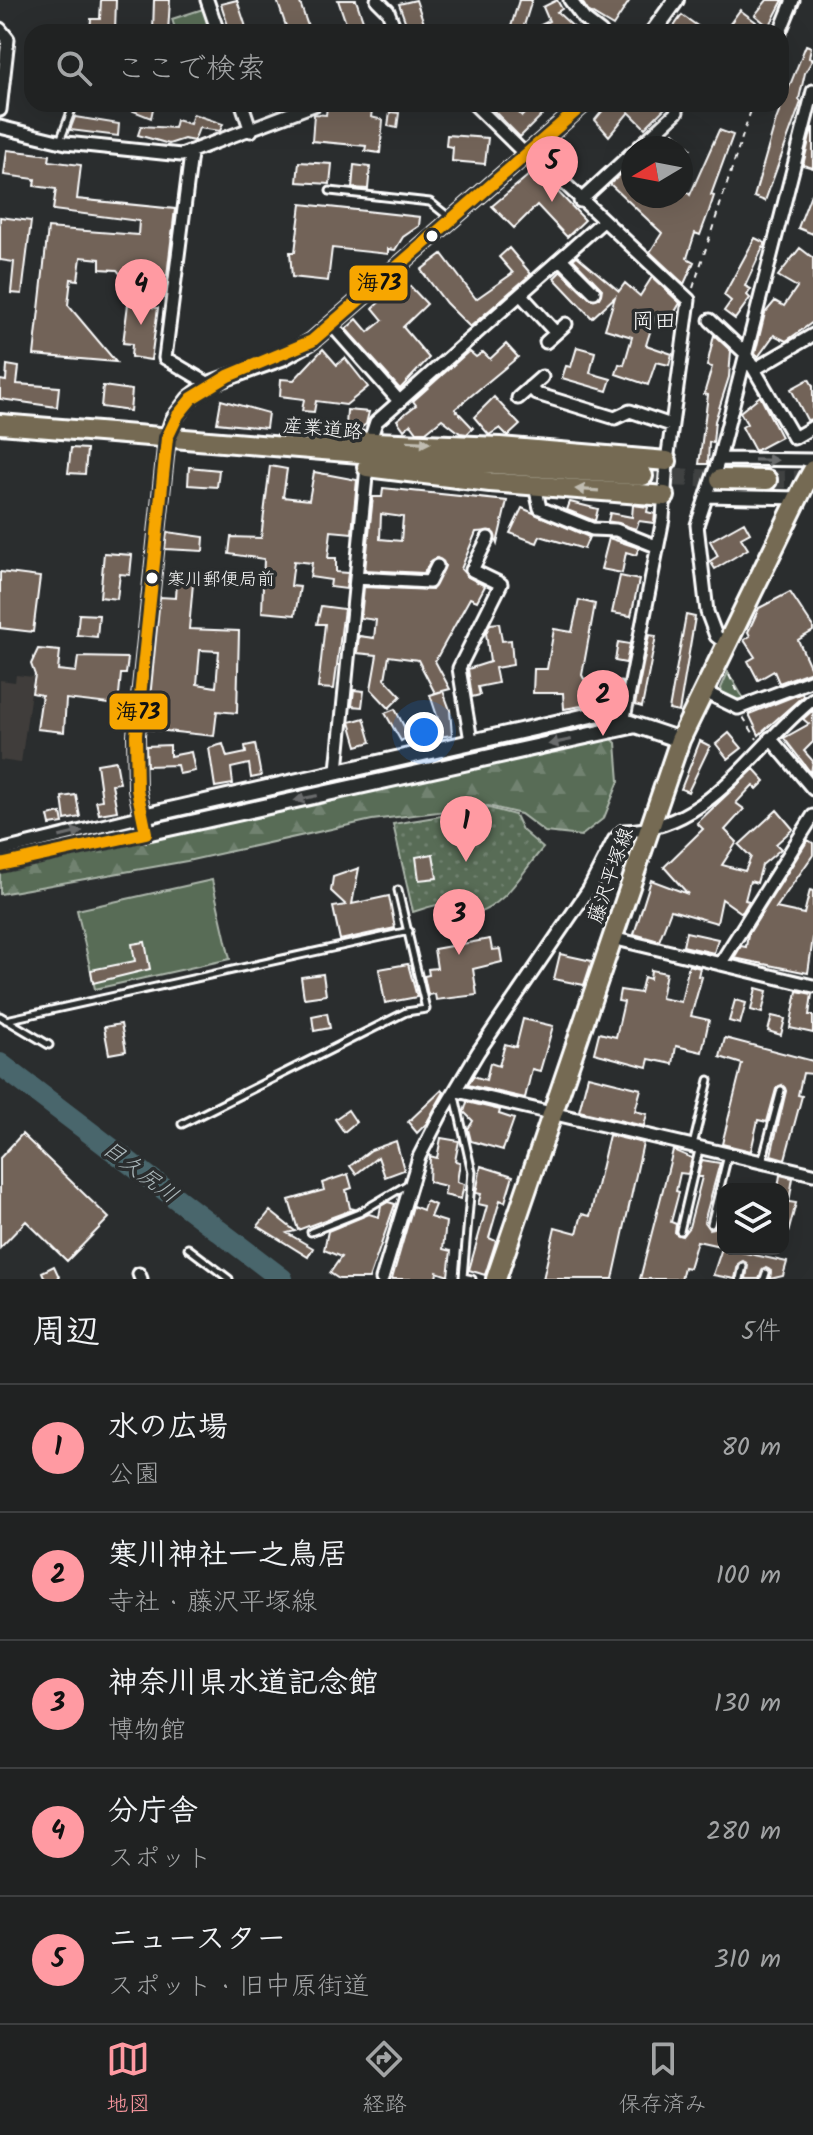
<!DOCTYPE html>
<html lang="ja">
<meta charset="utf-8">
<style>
:root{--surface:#202222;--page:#282a2a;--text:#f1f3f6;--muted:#a2a4a5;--line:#3d3f40;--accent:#ff9aa2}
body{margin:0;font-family:Kalam,"Klee One",sans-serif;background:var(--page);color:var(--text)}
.controls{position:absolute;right:24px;bottom:24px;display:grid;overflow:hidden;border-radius:16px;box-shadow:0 8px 32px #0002}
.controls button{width:72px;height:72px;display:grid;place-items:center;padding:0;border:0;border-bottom:2px solid var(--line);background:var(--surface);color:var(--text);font:40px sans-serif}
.compass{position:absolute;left:621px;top:136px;width:72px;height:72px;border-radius:50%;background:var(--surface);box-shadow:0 8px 32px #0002;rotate:260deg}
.you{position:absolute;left:424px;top:732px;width:28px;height:28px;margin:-20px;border:6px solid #fff;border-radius:50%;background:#1a73e8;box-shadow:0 0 0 12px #1a73e833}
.badge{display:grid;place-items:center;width:52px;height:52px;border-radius:50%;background:var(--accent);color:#111;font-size:26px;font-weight:700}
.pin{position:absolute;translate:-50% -66px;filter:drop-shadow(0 2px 4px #0008)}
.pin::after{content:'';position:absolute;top:42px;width:28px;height:24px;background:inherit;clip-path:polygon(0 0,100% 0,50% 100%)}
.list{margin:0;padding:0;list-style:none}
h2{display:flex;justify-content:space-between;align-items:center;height:104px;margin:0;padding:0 32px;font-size:34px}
h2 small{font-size:26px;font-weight:400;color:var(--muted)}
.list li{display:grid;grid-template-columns:52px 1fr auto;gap:24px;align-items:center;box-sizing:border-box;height:128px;padding:0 32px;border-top:2px solid var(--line)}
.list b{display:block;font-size:30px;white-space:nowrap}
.list p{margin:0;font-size:26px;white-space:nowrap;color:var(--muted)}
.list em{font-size:26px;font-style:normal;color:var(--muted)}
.icon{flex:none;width:44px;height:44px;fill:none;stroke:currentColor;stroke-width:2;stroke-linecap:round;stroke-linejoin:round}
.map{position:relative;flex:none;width:813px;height:1279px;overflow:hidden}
.search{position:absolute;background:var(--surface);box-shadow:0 8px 32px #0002;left:24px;right:24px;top:24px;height:88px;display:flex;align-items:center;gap:20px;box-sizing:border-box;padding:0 28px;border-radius:24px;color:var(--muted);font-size:30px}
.sheet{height:744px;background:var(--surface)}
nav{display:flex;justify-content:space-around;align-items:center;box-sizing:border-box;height:112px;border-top:2px solid var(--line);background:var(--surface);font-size:22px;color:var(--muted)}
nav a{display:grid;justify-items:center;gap:4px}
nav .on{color:var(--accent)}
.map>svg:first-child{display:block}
</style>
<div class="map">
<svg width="813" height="1279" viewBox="0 0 813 1279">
<defs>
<pattern id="grass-dots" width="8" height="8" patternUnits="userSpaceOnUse" patternTransform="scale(2)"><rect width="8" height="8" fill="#586c57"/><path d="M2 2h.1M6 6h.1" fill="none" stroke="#718270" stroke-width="1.8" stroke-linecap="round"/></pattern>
<pattern id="forest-firs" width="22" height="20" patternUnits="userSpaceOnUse" patternTransform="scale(2)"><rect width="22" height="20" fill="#586c57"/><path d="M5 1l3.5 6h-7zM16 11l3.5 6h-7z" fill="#718270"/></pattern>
</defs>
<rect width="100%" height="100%" fill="#2a2d2e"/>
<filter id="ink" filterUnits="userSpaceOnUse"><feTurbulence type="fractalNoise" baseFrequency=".0125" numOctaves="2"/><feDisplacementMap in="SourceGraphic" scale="16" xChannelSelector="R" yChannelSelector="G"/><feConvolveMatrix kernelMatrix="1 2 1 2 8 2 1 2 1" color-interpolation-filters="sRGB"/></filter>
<g filter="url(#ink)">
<path fill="#403d3b" d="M16,675L33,677L21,763L0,760V680L15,682Z"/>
<path fill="url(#grass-dots)" stroke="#acb6ab" stroke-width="2" d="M489,808L515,815L522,830L543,848C520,874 508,904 473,915C451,897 438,904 413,912L393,824Z"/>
<path fill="url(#forest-firs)" stroke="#acb6ab" stroke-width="2" d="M593,718L616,743L619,781L604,818L581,836L545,832L521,814L488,806L372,820L187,861L0,894V852Z"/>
<path fill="#586c57" stroke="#acb6ab" stroke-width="2" d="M203,9L211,32H176L172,19Z
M728,672L744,699L736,700L722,693L721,688Z
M212,880L230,959L95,989L77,910Z"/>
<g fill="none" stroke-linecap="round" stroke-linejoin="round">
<path stroke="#48666c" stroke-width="22" d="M0,1064L282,1279"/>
</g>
<path fill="#726359" stroke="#fff" stroke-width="2" fill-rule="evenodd" d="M101,0H116L115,32L90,31L91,19H100Z
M154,0H170L168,32H153Z
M237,0L245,24L247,32H230L221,4Z
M277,0H299L310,32H288Z
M338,0H356L367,32H349Z
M416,0L427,32H409L399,4Z
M519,0H532L522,32L510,30Z
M557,0L562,9L557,12L579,32H527L549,21L543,7Z
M581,0H630L613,26L588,11Z
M767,0H783L769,27L755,15Z
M740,10L756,22L748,32H724Z
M682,15L706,32H670Z
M806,45L811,47L809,58L813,59L805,73L799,99L801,102L765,201L754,197L776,120Z
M116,104H154L151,118Z
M358,104H373L371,117L383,120L380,153L365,151L366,146L312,141L314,114L326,115L327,107L358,108Z
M500,104H510L522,116L534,104H553L520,137L493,110Z
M608,104H669L645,128L629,112L609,136L595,120Z
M390,112L399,113L397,128L388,126Z
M193,114L223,124L220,131L199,128L194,141L184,139L169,144L138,135L141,126L174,128L176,120L190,124Z
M75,117L119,124L118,136L70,130Z
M812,128H813V168L803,165Z
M719,130L733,135L711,195L714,196L709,211L700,235L695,233L687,258L694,262L684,284L650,252L662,233L610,184L621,174L633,186V196H644L654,205L663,196H681V186L690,195Z
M674,132L690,148H674L666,141Z
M447,135L488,138L485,164L452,161L453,147L446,146Z
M564,143L575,156L561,168L548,156Z
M7,150L50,155L49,161L81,165L77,199L175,209L167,276L146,273L129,285L117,270L100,269V259L81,257L78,280L71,279L68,305L116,362L34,355L48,228L138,235L139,221L53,210L56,189L34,186L35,179L4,175Z
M299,162L332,164L330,184L297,182Z
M354,165L370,167L368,189L352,188Z
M536,169L585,220L567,237L537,205L514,228L492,206Z
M811,194H813V234L798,228Z
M301,204L420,217L419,226L403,237L395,250L388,249V254L332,248L328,281L292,277L290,252H295Z
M0,217L31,221L22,294L11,293L14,262L0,260Z
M755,238L765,243L745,286L751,289L747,295L750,298L735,319L724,311L731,301L724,295Z
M509,248L531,274L470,327L446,303L421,270L442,254L476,299L513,273L499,257Z
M800,248L813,258V322L786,341L774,335L758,357L755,354L765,313L775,301L784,306L797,287L778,276Z
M577,256L619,291L625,283L640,296L652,277L680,303L668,324L655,316L646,345L672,354L669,365L656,362L648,385L616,374L619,364L624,365L632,337L605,329L615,297L592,318L554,278L561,271L589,298H599L602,289L573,259Z
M410,286L427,304L403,327L429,358L400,389L346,329L357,319L368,332L383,320L373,308L389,293L395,300Z
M128,304L158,308L151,360L131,357L132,344L123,343Z
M714,335L731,351L729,377L715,421L713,443L709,442L708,464H699L708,395L704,394L712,367L707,366Z
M506,344L518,357L455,409L473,428L467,434L460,433L442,419L426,432H417L411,424L404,430L397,420L416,405L413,401L469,351L476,357L483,352L490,359Z
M577,347L595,352L590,373L611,379L607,391L562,378L566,366L571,367Z
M323,349L337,365L345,358L368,387L346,405L316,401L314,412L302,411L304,399L280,396L281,379L294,380Z
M7,365L19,367L17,384L59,387L57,407L0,399V380L6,381Z
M809,379L813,386V419L807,420L791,389Z
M103,386L132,390L130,411L101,407Z
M760,396L781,437L755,451L742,427L747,424L740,412Z
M494,397L520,425L508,436L500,428L489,435L474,417Z
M221,400L268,413L266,428L217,423Z
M347,410L369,412L366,424L361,428L346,427Z
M71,448L87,449L85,474L68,473Z
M270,466L287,469L283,497L309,500L314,472L357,480L352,533L331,531L328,558H336V572L348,573L346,589L330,587L331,580L310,577L312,563L294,561L291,586L300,587L295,615L262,612L264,559L229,554L231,537L261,538Z
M189,467L219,470L217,487L188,485Z
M383,488L507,501L497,544L492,531L476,532L461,569L468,577L485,586L477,601L470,598L435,661L450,689L435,693L418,660L389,656L385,679L401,696L389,708L371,689L377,655L357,653L359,636L374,638L376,620L361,618L364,587L432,590L445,566L437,558L430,562L424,573L365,570L373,497H382ZM381,514L403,517L401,541L380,539Z
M570,502L598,509L595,521L567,510Z
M633,505L648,507L647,512L655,514L654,523L639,521L636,529L608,521L610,513L632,517Z
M522,508L589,537L584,549L540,536L537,543L510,533Z
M744,522L750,533L741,538L748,549L715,569L710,561L718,556L710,541Z
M167,532L204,537L203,551L165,549Z
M609,538L639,548L636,555L626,552L622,573L601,569Z
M104,553L132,555L130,575L120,574L117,599L100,597Z
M0,572L40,577L33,632L0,628Z
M620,576L639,580L631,616L612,613Z
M177,581L193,583L189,629L239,631L237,713L217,711L214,736L147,729L160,597L176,598ZM200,650L219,651L216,687L197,684Z
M790,592L813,627V631L798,640L812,671L779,683L774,671L758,680L748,661L755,657L744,640L750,636L748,632L759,608Z
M579,600L595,604L582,675L584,679L600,677L622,682L617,708L599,703L564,709L563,693H533L534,669H547L554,629L572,632Z
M321,606L344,609L334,689L318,688L325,624H317Z
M79,614L99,615L97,637L77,635Z
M686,615L695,617L679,712L669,710Z
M499,623L502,641L511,640L513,665L495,668L498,683L478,687L480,695L472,697L468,669L490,662L486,633L490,624Z
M649,635L656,636L642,707L635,705Z
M618,642L630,644L626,663L615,661Z
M38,649L60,651L58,670L76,672L78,657L128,658L126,674H121L118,705L66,699L64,732L37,729L42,695L32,693L35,675L31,664Z
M354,690L364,691L362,707L352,706Z
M443,691L450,710L452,735L439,737L436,722H439L430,695Z
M802,693L803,696L759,735L749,714Z
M395,709L409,736L401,741L385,713Z
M813,710V742L804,751L813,761L811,773L784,738L809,724L803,719Z
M364,718L371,742L357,746L350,722Z
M729,733L742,748L728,759L716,744Z
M700,741L710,746L688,792L681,789Z
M223,744L227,757L246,753L245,746L255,744L261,776L251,778L249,764L231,768L233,784L215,787L209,748Z
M170,745V756L191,752L195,771L179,774L177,765L147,766L146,746Z
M116,761L120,783L112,784L117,811L99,814L96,801L102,800L97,764Z
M754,769L765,781L757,789L753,785L736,803L744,809L725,830L737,842L722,865L745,871L751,857L739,845L777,810L793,829L776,844L781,849L762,865L757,883L750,881L745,900L749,901L742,913L722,899L717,923L671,910L659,941L634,934L651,880L688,894L664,867L703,829L697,823Z
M76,795L80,817L65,820L62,797Z
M61,813L63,823L50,825L48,816Z
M808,840L813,843V855L776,908L804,914L810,890L813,891V938L808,973L734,958L741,946L746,947L748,935Z
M433,854L437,878L419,880L416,857Z
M359,868L352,904L389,896L395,928L340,940L333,907L346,905L331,891L333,877Z
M686,932L718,939L714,953L683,946Z
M490,939L492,950L500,949L502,962L473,969L477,995L436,1000L435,994L428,995L424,976L429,975L428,969L437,968L434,949Z
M145,942L150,969L93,983L91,970L135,961L132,944Z
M560,954L592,961L584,985L554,979Z
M408,964L417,997L385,1003L379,969Z
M689,965L700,968L698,976L702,977L691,1016L709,1020L702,1052L676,1046L673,1064L649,1059L647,1067L594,1053L599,1033L616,1037L624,1002L618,1001L620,990L640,993L644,977L650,979L651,970L666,973L661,998L681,1002Z
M323,974L326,995L304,998L301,977Z
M756,988L767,991L762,1013L751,1010Z
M797,991L812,994L809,1015H813V1033L790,1028Z
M735,1000L746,1003L740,1024L729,1021Z
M327,1013L330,1028L314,1031L312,1016Z
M772,1016L785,1019L781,1035L768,1031Z
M523,1019L553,1026L540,1071L532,1069L525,1098L468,1085L473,1076L486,1080L490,1063L499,1066L505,1044L516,1047Z
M121,1024L126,1051L109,1054L104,1027Z
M725,1038L813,1061V1074L803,1073L798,1095L802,1096L785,1159L771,1155L786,1091L782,1085L776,1089L767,1122L758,1120L751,1151L722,1144L742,1064L720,1057Z
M588,1076L641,1089L635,1111L647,1114L644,1126L579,1111Z
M442,1090L444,1092L426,1124L417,1133L408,1122Z
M467,1102L500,1110L499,1114L514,1119L503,1150L471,1141L468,1129L473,1121L464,1112Z
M348,1110L356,1122L344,1132L335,1119Z
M22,1134L109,1218L67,1261L26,1221L0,1248V1158Z
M609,1135L643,1143L613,1279H543L555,1227L577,1233L582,1214L590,1216Z
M441,1138L459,1141L455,1161L460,1162L457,1182L464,1184L461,1199L444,1195L446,1186L429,1182L430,1156L437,1158Z
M396,1141L404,1170L385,1177L378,1157L356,1174L350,1166L371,1150Z
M673,1150L692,1158L688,1174L680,1173L676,1191L679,1192L671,1222L676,1224L675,1233L682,1236L689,1227L702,1177H698L702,1160L720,1163L704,1222L709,1229L716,1225L723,1226V1233L720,1246L697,1241L689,1268L684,1267L681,1279H640Z
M481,1166L513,1176L505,1202L500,1200L489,1238L496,1241L485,1275L469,1270L487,1206L478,1204L481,1194L476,1193Z
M348,1174L352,1188L346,1190L350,1208L354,1209L298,1230L289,1200L324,1190L322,1183Z
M780,1175L793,1178L789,1202L796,1203L786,1241L783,1240V1189H778Z
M426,1201L435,1205L430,1217L446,1222L443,1249L451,1251L448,1276L437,1272L436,1279H392L413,1206L423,1210Z
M388,1202L395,1204L369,1279H339L330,1273L341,1257L324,1250L328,1231L369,1214L379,1217L381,1206Z
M270,1211L295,1231L287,1233L313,1248L308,1257L258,1226Z
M722,1248L787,1262L783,1276L770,1279L771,1271L766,1268L759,1279H746L748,1265L743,1261L738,1264L735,1279L713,1275Z
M54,1266L60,1279H45L42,1272Z"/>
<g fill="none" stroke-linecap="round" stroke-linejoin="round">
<path stroke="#3f4243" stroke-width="18" stroke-dasharray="18 9" stroke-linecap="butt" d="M643,476L720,479
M767,480L813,479"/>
<defs>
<path id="service" d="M60,141L74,104
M330,191L430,202L450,218
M0,1016L49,1045
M6,1020L409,931
M455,1096L472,1172L463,1277L472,1279
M182,1124L406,1012L426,1009L398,890
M693,1145L709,1080
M762,1162L781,1090
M711,1224L728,1155
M680,1231L699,1150
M311,1232L359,1213L408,1184
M188,1248L229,1279
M740,1279L743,1266
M764,1279L766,1273"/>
<path id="minor" d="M207,0L218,32
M377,0L388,11L396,32
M570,0L584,19L601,32
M0,29L8,39L0,110
M780,32L793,0
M242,104L251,131
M474,104L526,155
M0,127L66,143L181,155L316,104
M638,148L677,112
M530,151L689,300L667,461L663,519L624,718
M191,154L165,358L209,384
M580,201L633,152
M561,259L594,292
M521,295L556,333
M710,320L744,352L794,438L813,427
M331,324L400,402
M546,342L566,324
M755,369L813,335
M530,387L537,394L615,418L630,411L671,425
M518,398L542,377
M370,440L376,422L602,222
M719,459L813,460
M535,486L540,508L592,529L616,530L656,546
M708,496L799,498
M356,578L429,582L437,566
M728,645L716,636L707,612L697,525L719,459L813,91
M705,692L738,708L813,680
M770,738L813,789
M471,741L459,668L501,584L472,570L488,538
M337,770L367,467
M0,851L143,816
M0,865L146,833
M612,938L813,986
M720,964L813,816
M457,1091L813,1174
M139,1274L141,1279
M382,1279L419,1157L440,1116L478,1052L589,889L614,840L623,831C710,830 752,748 813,699"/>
<path id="tertiary" d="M653,32L676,0
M584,104L312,341L282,358L209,384L189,399L173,420L167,438L163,476L136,735L137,789L146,833L636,725
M143,816L600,713L680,740"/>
<path id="primary" d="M0,424L643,476
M324,440L500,447L667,461
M367,467L490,482L665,496
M720,479L767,480
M496,1279L680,740L803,488"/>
</defs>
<use href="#service" stroke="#fff" stroke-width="11"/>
<use href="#minor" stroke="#fff" stroke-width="17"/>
<use href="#tertiary" stroke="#fff" stroke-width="20"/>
<use href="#primary" stroke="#fff" stroke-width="24"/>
<path stroke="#fff" stroke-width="2" stroke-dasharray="6 6" stroke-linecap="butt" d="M693,288L753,104
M729,675L739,694
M743,717L757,739"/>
<use href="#service" stroke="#2a2d2e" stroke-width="5"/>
<use href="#minor" stroke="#2a2d2e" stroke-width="11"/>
<use href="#tertiary" stroke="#2a2d2e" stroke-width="14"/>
<use href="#primary" stroke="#746b52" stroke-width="18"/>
<defs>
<path id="primary-bridge" d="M803,488L813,470"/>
</defs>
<use href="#primary-bridge" stroke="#fff" stroke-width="24" stroke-linecap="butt"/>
<use href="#primary-bridge" stroke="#746b52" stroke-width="18"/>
<defs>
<path id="bus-1" d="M0,865L146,833L137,789L136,735L167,438L178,415L192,398L228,376L312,341L584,104"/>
</defs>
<use href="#bus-1" stroke="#2a2d2e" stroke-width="18"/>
<use href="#bus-1" stroke="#f7a600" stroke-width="12"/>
</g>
<defs><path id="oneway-solid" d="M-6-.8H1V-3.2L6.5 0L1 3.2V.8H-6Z" transform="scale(2)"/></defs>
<g fill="#c0bcb1">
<use href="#oneway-solid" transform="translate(419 442) rotate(3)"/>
<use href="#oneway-solid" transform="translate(587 490) rotate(-176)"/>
</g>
<g fill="#6a6c6d">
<use href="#oneway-solid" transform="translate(766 460) rotate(1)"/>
<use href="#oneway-solid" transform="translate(560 742) rotate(168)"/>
<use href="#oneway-solid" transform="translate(306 798) rotate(168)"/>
<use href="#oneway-solid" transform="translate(71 834) rotate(-14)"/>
</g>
</g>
<g fill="#fff" stroke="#2a2d2e" stroke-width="3">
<circle cx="432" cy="236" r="7"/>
<circle cx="152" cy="578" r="7"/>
</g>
<g text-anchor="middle" stroke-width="7" stroke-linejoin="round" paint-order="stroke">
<g font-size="18" fill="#fff" stroke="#2a2d2e" text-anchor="start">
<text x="167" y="585">寒川郵便局前</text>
</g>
<g font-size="20" fill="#fff" stroke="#2a2d2e">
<text transform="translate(323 428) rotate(5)" y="7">産業道路</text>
<text transform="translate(610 875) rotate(-71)" y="7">藤沢平塚線</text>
</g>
<g font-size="22" fill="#fff" stroke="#2a2d2e">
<text x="654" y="328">岡田</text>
</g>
<g font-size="22" font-style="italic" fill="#adbabd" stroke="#2a2d2e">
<text transform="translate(141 1171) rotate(37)" y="8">目久尻川</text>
</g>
</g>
<g stroke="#2a2d2e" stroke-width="3">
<rect x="348" y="264" width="61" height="38" rx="8" fill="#f7a600"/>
<rect x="108" y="692" width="61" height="39" rx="8" fill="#f7a600"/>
</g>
<g font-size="22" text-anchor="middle" font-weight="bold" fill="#111">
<text x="379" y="290">海73</text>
<text x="138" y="719">海73</text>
</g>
</svg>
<div class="controls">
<button><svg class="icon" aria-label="layers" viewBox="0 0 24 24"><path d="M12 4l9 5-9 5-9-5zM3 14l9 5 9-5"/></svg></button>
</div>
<svg class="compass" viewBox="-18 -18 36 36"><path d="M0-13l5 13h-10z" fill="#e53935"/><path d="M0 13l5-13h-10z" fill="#a2a4a5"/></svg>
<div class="you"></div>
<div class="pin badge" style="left:466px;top:862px">1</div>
<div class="pin badge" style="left:603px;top:736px">2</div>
<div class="pin badge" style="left:459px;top:955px">3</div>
<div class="pin badge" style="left:141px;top:325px">4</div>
<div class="pin badge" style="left:552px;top:202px">5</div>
<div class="search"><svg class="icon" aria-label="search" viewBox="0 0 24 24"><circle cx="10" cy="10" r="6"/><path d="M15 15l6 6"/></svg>ここで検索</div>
</div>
<section class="sheet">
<h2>周辺<small>5件</small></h2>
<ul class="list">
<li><span class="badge">1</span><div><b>水の広場</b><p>公園</p></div><em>80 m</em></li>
<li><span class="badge">2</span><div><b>寒川神社一之鳥居</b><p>寺社 · 藤沢平塚線</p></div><em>100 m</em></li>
<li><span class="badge">3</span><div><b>神奈川県水道記念館</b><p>博物館</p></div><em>130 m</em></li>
<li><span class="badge">4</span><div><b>分庁舎</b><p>スポット</p></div><em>280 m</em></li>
<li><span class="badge">5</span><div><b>ニュースター</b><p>スポット · 旧中原街道</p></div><em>310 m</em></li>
</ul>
</section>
<nav>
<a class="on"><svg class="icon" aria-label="map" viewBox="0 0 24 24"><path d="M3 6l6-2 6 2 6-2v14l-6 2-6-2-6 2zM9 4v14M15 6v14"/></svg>地図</a>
<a><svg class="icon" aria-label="directions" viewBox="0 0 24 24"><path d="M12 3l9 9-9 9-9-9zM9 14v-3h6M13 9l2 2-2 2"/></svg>経路</a>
<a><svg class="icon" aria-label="saved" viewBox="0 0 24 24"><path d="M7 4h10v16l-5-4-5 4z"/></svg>保存済み</a>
</nav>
